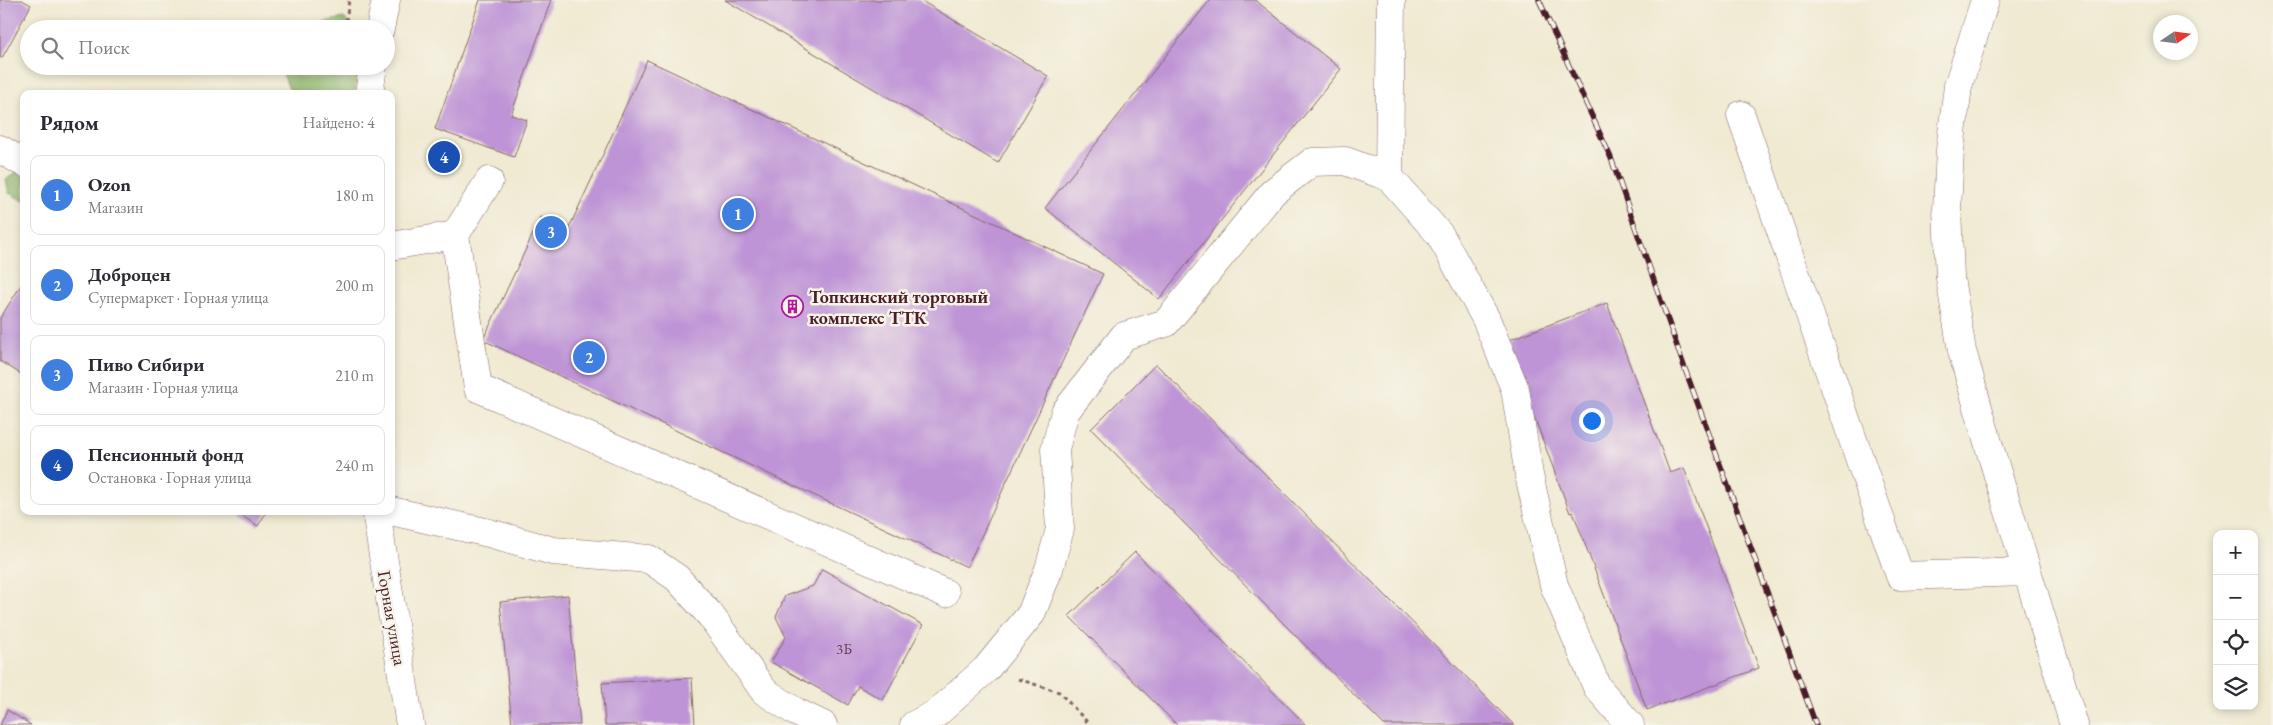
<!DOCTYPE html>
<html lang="ru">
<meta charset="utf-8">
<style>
:root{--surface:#fff;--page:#f7f7f7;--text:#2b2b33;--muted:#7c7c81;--line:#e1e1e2;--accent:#b5179e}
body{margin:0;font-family:"EB Garamond",serif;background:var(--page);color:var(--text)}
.controls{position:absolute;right:15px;bottom:15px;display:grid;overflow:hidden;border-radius:10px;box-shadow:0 2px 8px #0003}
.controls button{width:45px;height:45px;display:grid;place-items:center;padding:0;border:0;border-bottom:1px solid var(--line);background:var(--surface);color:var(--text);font:25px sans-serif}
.compass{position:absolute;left:2153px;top:15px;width:45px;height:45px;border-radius:50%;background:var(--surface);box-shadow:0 2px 8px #0003;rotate:77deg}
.you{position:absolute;left:1591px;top:420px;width:18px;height:18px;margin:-12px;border:4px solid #fff;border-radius:50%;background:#1a73e8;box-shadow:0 0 0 8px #1a73e833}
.badge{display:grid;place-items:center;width:32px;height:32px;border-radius:50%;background:var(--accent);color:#fff;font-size:16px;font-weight:700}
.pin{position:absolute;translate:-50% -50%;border:2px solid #fff;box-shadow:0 1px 5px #0006}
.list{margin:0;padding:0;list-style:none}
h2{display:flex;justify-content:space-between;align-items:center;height:65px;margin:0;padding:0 20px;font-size:21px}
h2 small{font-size:16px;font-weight:400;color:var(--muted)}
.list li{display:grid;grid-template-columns:32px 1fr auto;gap:15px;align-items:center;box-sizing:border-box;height:80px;margin:0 10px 10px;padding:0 10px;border:1px solid var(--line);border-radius:10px}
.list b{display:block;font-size:19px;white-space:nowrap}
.list p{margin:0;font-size:16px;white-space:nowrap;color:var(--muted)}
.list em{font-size:16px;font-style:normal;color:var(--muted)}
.icon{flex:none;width:28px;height:28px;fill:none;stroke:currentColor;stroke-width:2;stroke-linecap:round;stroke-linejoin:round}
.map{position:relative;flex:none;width:2273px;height:725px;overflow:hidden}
.search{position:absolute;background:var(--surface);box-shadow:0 2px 8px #0003;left:20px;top:20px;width:375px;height:55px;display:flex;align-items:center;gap:12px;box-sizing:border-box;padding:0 18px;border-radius:28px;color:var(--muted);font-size:19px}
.panel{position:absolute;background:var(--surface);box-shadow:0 2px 8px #0003;left:20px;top:90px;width:375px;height:425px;border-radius:10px}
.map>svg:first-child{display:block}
</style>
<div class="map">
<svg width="2273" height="725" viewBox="0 0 2273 725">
<rect width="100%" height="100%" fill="#f7f3e8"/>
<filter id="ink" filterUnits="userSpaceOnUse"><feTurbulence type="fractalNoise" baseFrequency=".02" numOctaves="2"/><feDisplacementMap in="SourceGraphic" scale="10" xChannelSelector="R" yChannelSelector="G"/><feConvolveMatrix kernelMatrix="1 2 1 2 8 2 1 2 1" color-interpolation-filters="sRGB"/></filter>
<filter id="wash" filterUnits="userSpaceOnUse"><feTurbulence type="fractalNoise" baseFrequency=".0096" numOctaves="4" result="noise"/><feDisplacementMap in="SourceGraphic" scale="20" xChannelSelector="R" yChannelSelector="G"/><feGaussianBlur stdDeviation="1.12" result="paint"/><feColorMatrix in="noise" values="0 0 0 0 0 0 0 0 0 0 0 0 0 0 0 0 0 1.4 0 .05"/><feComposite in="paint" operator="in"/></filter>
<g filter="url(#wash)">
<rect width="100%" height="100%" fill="#f0ead2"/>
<path fill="#8eb66d" stroke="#6c6a4c" d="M344,18L353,29H312L323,22Z
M280,66H361L354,94H291Z
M19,170L24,173V201L9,193L6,180Z"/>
<g id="blocks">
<path fill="#be94d6" d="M0,0H22L31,5L2,58L0,57Z
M480,0H551L511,115L527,120L514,157L435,129Z
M725,0H920L1048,76L998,163Z
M1210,0H1255L1341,69L1159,299L1045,208Z
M647,60L1103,274L967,567L483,340L541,217L568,230Z
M24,281V376L0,361V318Z
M1607,303L1670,473L1684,468L1759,668L1647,710L1573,512L1570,513L1506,341Z
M1156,364L1514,725H1384L1091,429Z
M234,511H267L258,526Z
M1135,552L1306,725H1177L1069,616Z
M822,569L923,625L883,700L858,686L848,705L771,662L786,637L776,617L785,596L813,586Z
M568,595L580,725H512L500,602Z
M692,678L695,725H605L602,683Z
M7,710L31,725H0Z"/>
</g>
</g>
<g filter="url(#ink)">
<use href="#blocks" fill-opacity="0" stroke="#846665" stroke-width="1"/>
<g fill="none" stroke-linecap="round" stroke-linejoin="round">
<defs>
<path id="minor" d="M1985,0L1958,86L1950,150L1947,209L1950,278L1962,351L1989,446L2074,725
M380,29L386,0
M369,94L373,66
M1741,115L1900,576L2027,572
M0,149L24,163
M1389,177L1391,0
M455,235L478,388L945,593
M391,246L455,235L489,181
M376,511L410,725
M391,511L489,533L553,551L649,559L677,578L711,616L764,691L796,712L823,725
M914,725L937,713L986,669L1031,614L1049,569L1060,529L1055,449L1065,412L1124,336L1166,323L1273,192L1312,162L1345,161L1389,177L1440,235L1486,319L1515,389L1529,475L1554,585L1597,687L1630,725"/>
</defs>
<use href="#minor" stroke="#846665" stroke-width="29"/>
<path stroke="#846665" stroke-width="3" stroke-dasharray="4 4" stroke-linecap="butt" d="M345,29L349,0
M1018,679L1059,692L1090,725"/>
<use href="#minor" stroke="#fff" stroke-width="28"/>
<defs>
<path id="rail" d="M1539,0L1611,158L1685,369L1816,725"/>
</defs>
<use href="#rail" stroke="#4a1f2b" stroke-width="5.5"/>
<use href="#rail" stroke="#f7f3e8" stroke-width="4" stroke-dasharray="11" stroke-linecap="butt"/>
</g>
</g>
<defs>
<symbol id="building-ring" viewBox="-11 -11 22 22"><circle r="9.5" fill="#f7f3e8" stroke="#b5179e" stroke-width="1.5"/><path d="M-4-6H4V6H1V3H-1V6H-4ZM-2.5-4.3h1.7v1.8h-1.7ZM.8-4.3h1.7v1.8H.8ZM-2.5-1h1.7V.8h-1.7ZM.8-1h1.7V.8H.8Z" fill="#b5179e"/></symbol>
</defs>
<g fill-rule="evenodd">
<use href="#building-ring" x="780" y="294" width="25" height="25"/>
</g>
<g text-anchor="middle" stroke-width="5" stroke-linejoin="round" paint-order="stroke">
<g font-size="15" fill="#673c56">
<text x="844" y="654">3Б</text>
</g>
<g font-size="18" font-weight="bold" fill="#4a1f2b" stroke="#f7f3e8" text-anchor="start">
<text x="809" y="303">Топкинский торговый<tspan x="809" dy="21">комплекс ТТК</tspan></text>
</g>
<g font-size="18" fill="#4a1f2b" stroke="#f7f3e8">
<text transform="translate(392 618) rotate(80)" y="6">Горная улица</text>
</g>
</g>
</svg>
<div class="controls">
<button>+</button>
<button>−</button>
<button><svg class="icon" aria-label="locate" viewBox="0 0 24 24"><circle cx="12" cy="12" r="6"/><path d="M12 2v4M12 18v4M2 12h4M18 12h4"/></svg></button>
<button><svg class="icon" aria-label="layers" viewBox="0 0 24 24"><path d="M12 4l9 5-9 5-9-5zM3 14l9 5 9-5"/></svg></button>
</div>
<svg class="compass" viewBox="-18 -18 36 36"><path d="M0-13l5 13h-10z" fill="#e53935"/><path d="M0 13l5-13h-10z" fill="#7c7c81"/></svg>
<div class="you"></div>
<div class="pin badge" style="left:738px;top:214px;background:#3f7fe0">1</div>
<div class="pin badge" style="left:589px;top:357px;background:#3f7fe0">2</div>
<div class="pin badge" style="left:551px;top:232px;background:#3f7fe0">3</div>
<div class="pin badge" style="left:444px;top:157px;background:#1a4fb4">4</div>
<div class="search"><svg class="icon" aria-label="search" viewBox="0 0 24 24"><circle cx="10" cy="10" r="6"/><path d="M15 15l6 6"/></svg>Поиск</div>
<section class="panel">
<h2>Рядом<small>Найдено: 4</small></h2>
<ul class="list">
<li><span class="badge" style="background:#3f7fe0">1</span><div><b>Ozon</b><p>Магазин</p></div><em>180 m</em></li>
<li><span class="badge" style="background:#3f7fe0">2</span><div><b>Доброцен</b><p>Супермаркет · Горная улица</p></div><em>200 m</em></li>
<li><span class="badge" style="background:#3f7fe0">3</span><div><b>Пиво Сибири</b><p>Магазин · Горная улица</p></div><em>210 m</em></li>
<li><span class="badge" style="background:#1a4fb4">4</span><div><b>Пенсионный фонд</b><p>Остановка · Горная улица</p></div><em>240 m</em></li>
</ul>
</section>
</div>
